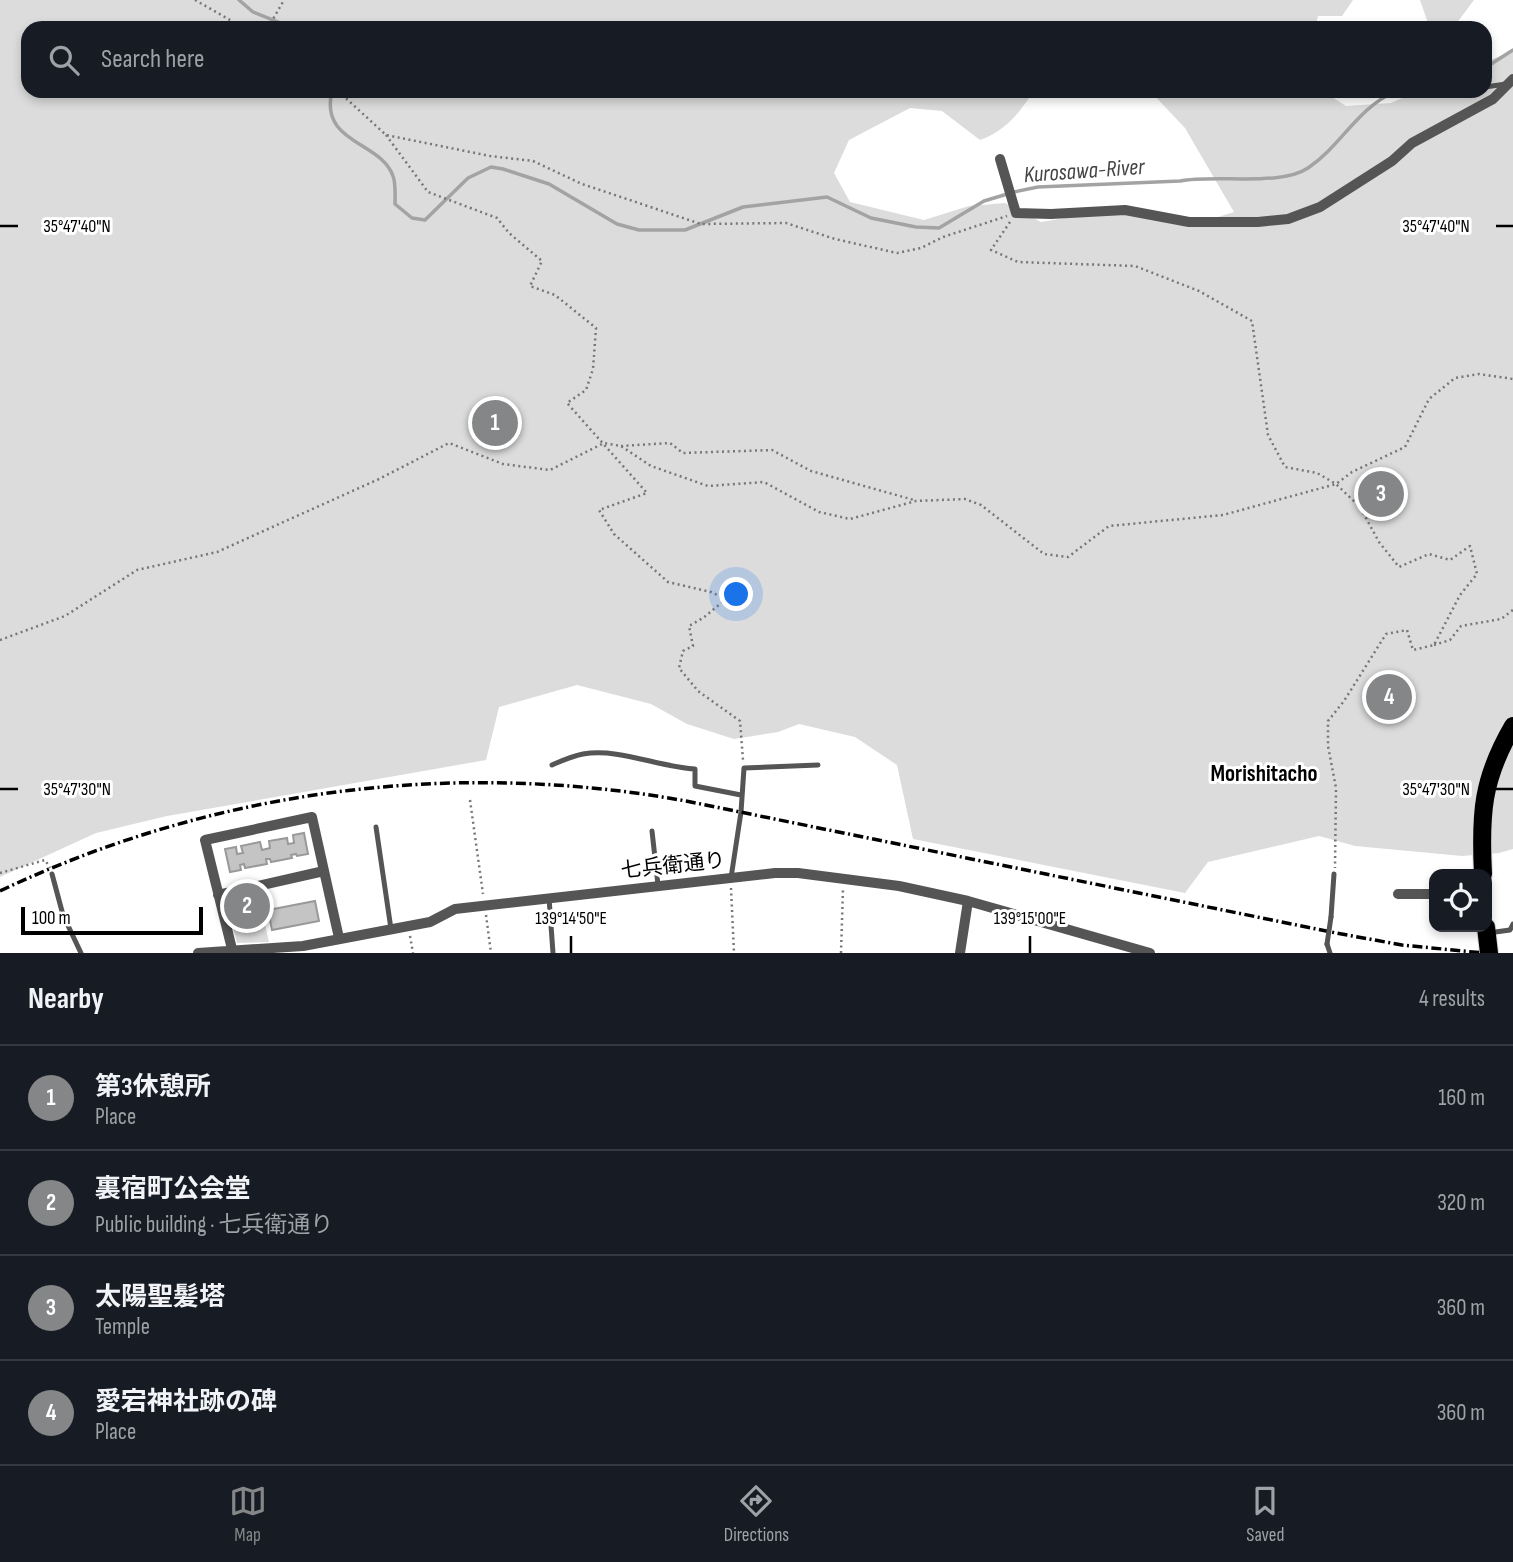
<!DOCTYPE html>
<meta charset="utf-8">
<style>
:root{--surface:#171b24;--page:#20242c;--text:#f1f3f6;--muted:#9ea1a6;--line:#363941;--accent:#858687}
body{margin:0;font-family:"Sofia Sans Condensed","Noto Sans JP",sans-serif;background:var(--page);color:var(--text)}
.controls{position:absolute;right:21px;bottom:21px;display:grid;overflow:hidden;border-radius:14px;box-shadow:0 4px 10px #0003}
.controls button{width:63px;height:63px;display:grid;place-items:center;padding:0;border:0;border-bottom:2px solid var(--line);background:var(--surface);color:var(--text);font:35px sans-serif}
.scale{position:absolute;left:21px;bottom:18px;width:182px;box-sizing:border-box;padding-left:7px;border:4px solid #000;border-top:0;font-size:19px;line-height:24px;white-space:nowrap;color:#000;-webkit-text-stroke:5px #fff;paint-order:stroke}
.you{position:absolute;left:737px;top:595px;width:24px;height:24px;margin:-18px;border:5px solid #fff;border-radius:50%;background:#1a73e8;box-shadow:0 0 0 10px #1a73e833}
.badge{display:grid;place-items:center;width:46px;height:46px;border-radius:50%;background:var(--accent);color:#fff;font-size:23px;font-weight:700}
.pin{position:absolute;translate:-50% -50%;border:4px solid #fff;box-shadow:0 2px 7px #0006}
.list{margin:0;padding:0;list-style:none}
h2{display:flex;justify-content:space-between;align-items:center;height:91px;margin:0;padding:0 28px;font-size:30px}
h2 small{font-size:23px;font-weight:400;color:var(--muted)}
.list li{display:grid;grid-template-columns:46px 1fr auto;gap:21px;align-items:center;box-sizing:border-box;height:105px;padding:0 28px;border-top:2px solid var(--line)}
.list b{display:block;font-size:26px;white-space:nowrap}
.list p{margin:0;font-size:23px;white-space:nowrap;color:var(--muted)}
.list em{font-size:23px;font-style:normal;color:var(--muted)}
.icon{flex:none;width:38px;height:38px;fill:none;stroke:currentColor;stroke-width:2;stroke-linecap:round;stroke-linejoin:round}
.map{position:relative;flex:none;width:1513px;height:953px;overflow:hidden}
.search{position:absolute;background:var(--surface);box-shadow:0 4px 10px #0003;left:21px;right:21px;top:21px;height:77px;display:flex;align-items:center;gap:18px;box-sizing:border-box;padding:0 24px;border-radius:21px;color:var(--muted);font-size:26px}
.sheet{height:511px;background:var(--surface)}
nav{display:flex;justify-content:space-around;align-items:center;box-sizing:border-box;height:98px;border-top:2px solid var(--line);background:var(--surface);font-size:19px;color:var(--muted)}
nav a{display:grid;justify-items:center;gap:4px}
nav .on{color:var(--accent)}
.map>svg:first-child{display:block}
</style>
<div class="map">
<svg width="1513" height="953" viewBox="0 0 1513 953">
<rect width="100%" height="100%" fill="#fff"/>
<path fill="#dcdcdc" d="M0,0H1353L1342,16H1318L1315,28H28V91H1034C1018,114 1007,130 980,140L942,111L910,108L849,140L834,173L850,202L924,220L969,206L1005,203L1041,222L1131,207L1189,226L1234,212L1185,128L1150,91H1330L1329,95L1346,106L1391,103L1418,91H1485V62L1513,51V849L1499,853L1462,856L1355,846L1319,836L1208,862L1185,893L913,839L897,765L855,737L799,724L778,732L734,739L687,724L651,704L577,685L499,707L486,760L167,816L96,833L0,877Z
M1420,0H1474L1453,28L1429,26Z
M264,920L269,942L237,943L233,927Z"/>
<g fill="none" stroke-linecap="round" stroke-linejoin="round">
<path stroke="#a3a3a3" stroke-width="3.5" d="M239,0L253,12L293,28
M1485,68L1513,50
M332,91C319,144 381,141 393,176C396,184 395,196 395,204L412,218L425,220L468,178L491,167L503,169L549,184L617,224L639,230H685L743,207L827,197L871,218L916,227L939,228L984,201L1014,192L1038,187L1180,181C1215,174 1280,187 1308,168C1342,145 1356,109 1396,91"/>
</g>
<path fill="#c4c4c4" stroke="#999" stroke-width="2" d="M1394,474L1401,486L1393,490L1386,478Z
M1373 494a8 8 0 1 1 16 0a8 8 0 1 1-16 0Z
M304,833L308,854L297,856L296,854L291,855L292,858L271,862L270,859H266L267,864L245,868L244,864L240,865L241,870L230,872L225,849L236,847L237,854L243,853L241,846L260,842L262,850L270,848L269,841L287,838L288,844L294,843L293,835Z
M260,895L264,912L233,917L230,901Z
M315,901L319,921L272,930L268,910Z"/>
<g fill="none" stroke-linecap="round" stroke-linejoin="round">
<defs>
<path id="primary" d="M1483,874C1480,814 1482,779 1513,726
M1486,927L1489,953"/>
</defs>
<use href="#primary" stroke="#dbdbdb" stroke-width="20"/>
<path stroke="#777" stroke-width="2.5" stroke-dasharray="2 3.5" stroke-linecap="butt" d="M195,0L244,28
M268,28L284,0
M338,91L386,135L490,156L533,161L582,184L701,224L786,223L835,239L897,253L921,248L943,237L1007,216
M386,135L428,192L497,218L509,233L542,261L530,286L555,295L596,328L593,369L586,390L567,403L647,493L599,510L614,534L668,582L711,592L726,599L703,618L689,626L693,646L683,651L679,668L698,691L740,721L743,760
M1010,222L991,250L1018,262L1135,266L1199,291L1252,321L1268,435L1285,467L1317,473L1336,484L1360,507L1379,542L1399,567L1429,554L1450,560L1470,546L1477,574L1460,595L1434,645L1413,650L1407,630L1386,634L1344,701L1328,721V746L1336,788L1335,868
M621,446L670,443L683,453L772,450L811,471L914,500
M0,640L65,616L137,570L217,552L379,479L449,443L503,464L550,470L604,443L621,446L651,466L708,486L764,482L819,512L850,519L916,501L965,499L981,505L1044,554L1068,557L1109,526L1223,515L1336,484L1352,472L1405,447L1429,399L1455,378L1479,374L1513,379
M1434,645L1450,640L1461,626L1501,619L1513,610
M470,800L483,894
M0,873L45,860L50,868
M731,888L734,953
M486,915L491,953
M410,936L413,953
M841,953L843,888"/>
<path stroke="#555" stroke-width="5" d="M1485,87L1506,84
M552,765C561,761 572,756 583,754C620,748 658,767 695,769V786L741,795
M376,827L391,929
M652,831L658,885
M52,874L63,915L81,953
M731,878L741,812L744,768L818,765
M549,898L553,953
M1331,917L1334,874
M1488,933L1510,930L1513,924
M1327,944L1330,953"/>
<path stroke="#555" stroke-width="10" d="M1000,159L1016,213L1051,214L1125,210L1189,222H1258L1288,219L1320,207L1392,161L1412,143L1493,99L1513,79
M1398,894H1434
M218,895L324,871
M232,949L205,840L312,817L339,938
M198,953L303,946L430,922L455,909L775,873H798L899,886L968,901L1150,953
M960,953L968,901"/>
<use href="#primary" stroke="#000" stroke-width="18"/>
<path stroke="#000" stroke-width="3.5" stroke-dasharray="10 3.5 2 3.5" stroke-linecap="butt" d="M0,891C215,789 453,759 686,801L1336,933L1402,945L1483,953"/>
<path stroke="#555" stroke-width="5" d="M1327,944L1331,917"/>
</g>
<path fill="none" stroke="#000" stroke-width="2.5" d="M0,226H18M1496,226H1513M0,789H18M1496,789H1513M571,936V953M1030,936V953"/>
<g text-anchor="middle" stroke-width="6" stroke-linejoin="round" paint-order="stroke">
<g font-size="21" fill="#000" stroke="#fff">
<text transform="translate(673 865) rotate(-6)" y="7">七兵衛通り</text>
</g>
<g font-size="23" font-style="italic" fill="#444" stroke="#fff">
<text transform="translate(1084 170) rotate(-4)" y="8">Kurosawa-River</text>
</g>
<g font-size="23" font-weight="bold" fill="#000" stroke="#fff">
<text x="1264" y="781">Morishitacho</text>
</g>
</g>
<g font-size="18" text-anchor="middle" fill="#000" stroke="#fff" stroke-width="6" stroke-linejoin="round" paint-order="stroke">
<text x="77" y="232">35°47'40"N</text>
<text x="1436" y="232">35°47'40"N</text>
<text x="77" y="795">35°47'30"N</text>
<text x="1436" y="795">35°47'30"N</text>
<text x="571" y="924">139°14'50"E</text>
<text x="1030" y="924">139°15'00"E</text>
</g>
</svg>
<div class="controls">
<button><svg class="icon" aria-label="locate" viewBox="0 0 24 24"><circle cx="12" cy="12" r="6"/><path d="M12 2v4M12 18v4M2 12h4M18 12h4"/></svg></button>
</div>
<div class="scale">100 m</div>
<div class="you"></div>
<div class="pin badge" style="left:495px;top:423px">1</div>
<div class="pin badge" style="left:247px;top:906px">2</div>
<div class="pin badge" style="left:1381px;top:494px">3</div>
<div class="pin badge" style="left:1389px;top:697px">4</div>
<div class="search"><svg class="icon" aria-label="search" viewBox="0 0 24 24"><circle cx="10" cy="10" r="6"/><path d="M15 15l6 6"/></svg>Search here</div>
</div>
<section class="sheet">
<h2>Nearby<small>4 results</small></h2>
<ul class="list">
<li><span class="badge">1</span><div><b>第3休憩所</b><p>Place</p></div><em>160 m</em></li>
<li><span class="badge">2</span><div><b>裏宿町公会堂</b><p>Public building · 七兵衛通り</p></div><em>320 m</em></li>
<li><span class="badge">3</span><div><b>太陽聖髪塔</b><p>Temple</p></div><em>360 m</em></li>
<li><span class="badge">4</span><div><b>愛宕神社跡の碑</b><p>Place</p></div><em>360 m</em></li>
</ul>
</section>
<nav>
<a class="on"><svg class="icon" aria-label="map" viewBox="0 0 24 24"><path d="M3 6l6-2 6 2 6-2v14l-6 2-6-2-6 2zM9 4v14M15 6v14"/></svg>Map</a>
<a><svg class="icon" aria-label="directions" viewBox="0 0 24 24"><path d="M12 3l9 9-9 9-9-9zM9 14v-3h6M13 9l2 2-2 2"/></svg>Directions</a>
<a><svg class="icon" aria-label="saved" viewBox="0 0 24 24"><path d="M7 4h10v16l-5-4-5 4z"/></svg>Saved</a>
</nav>
